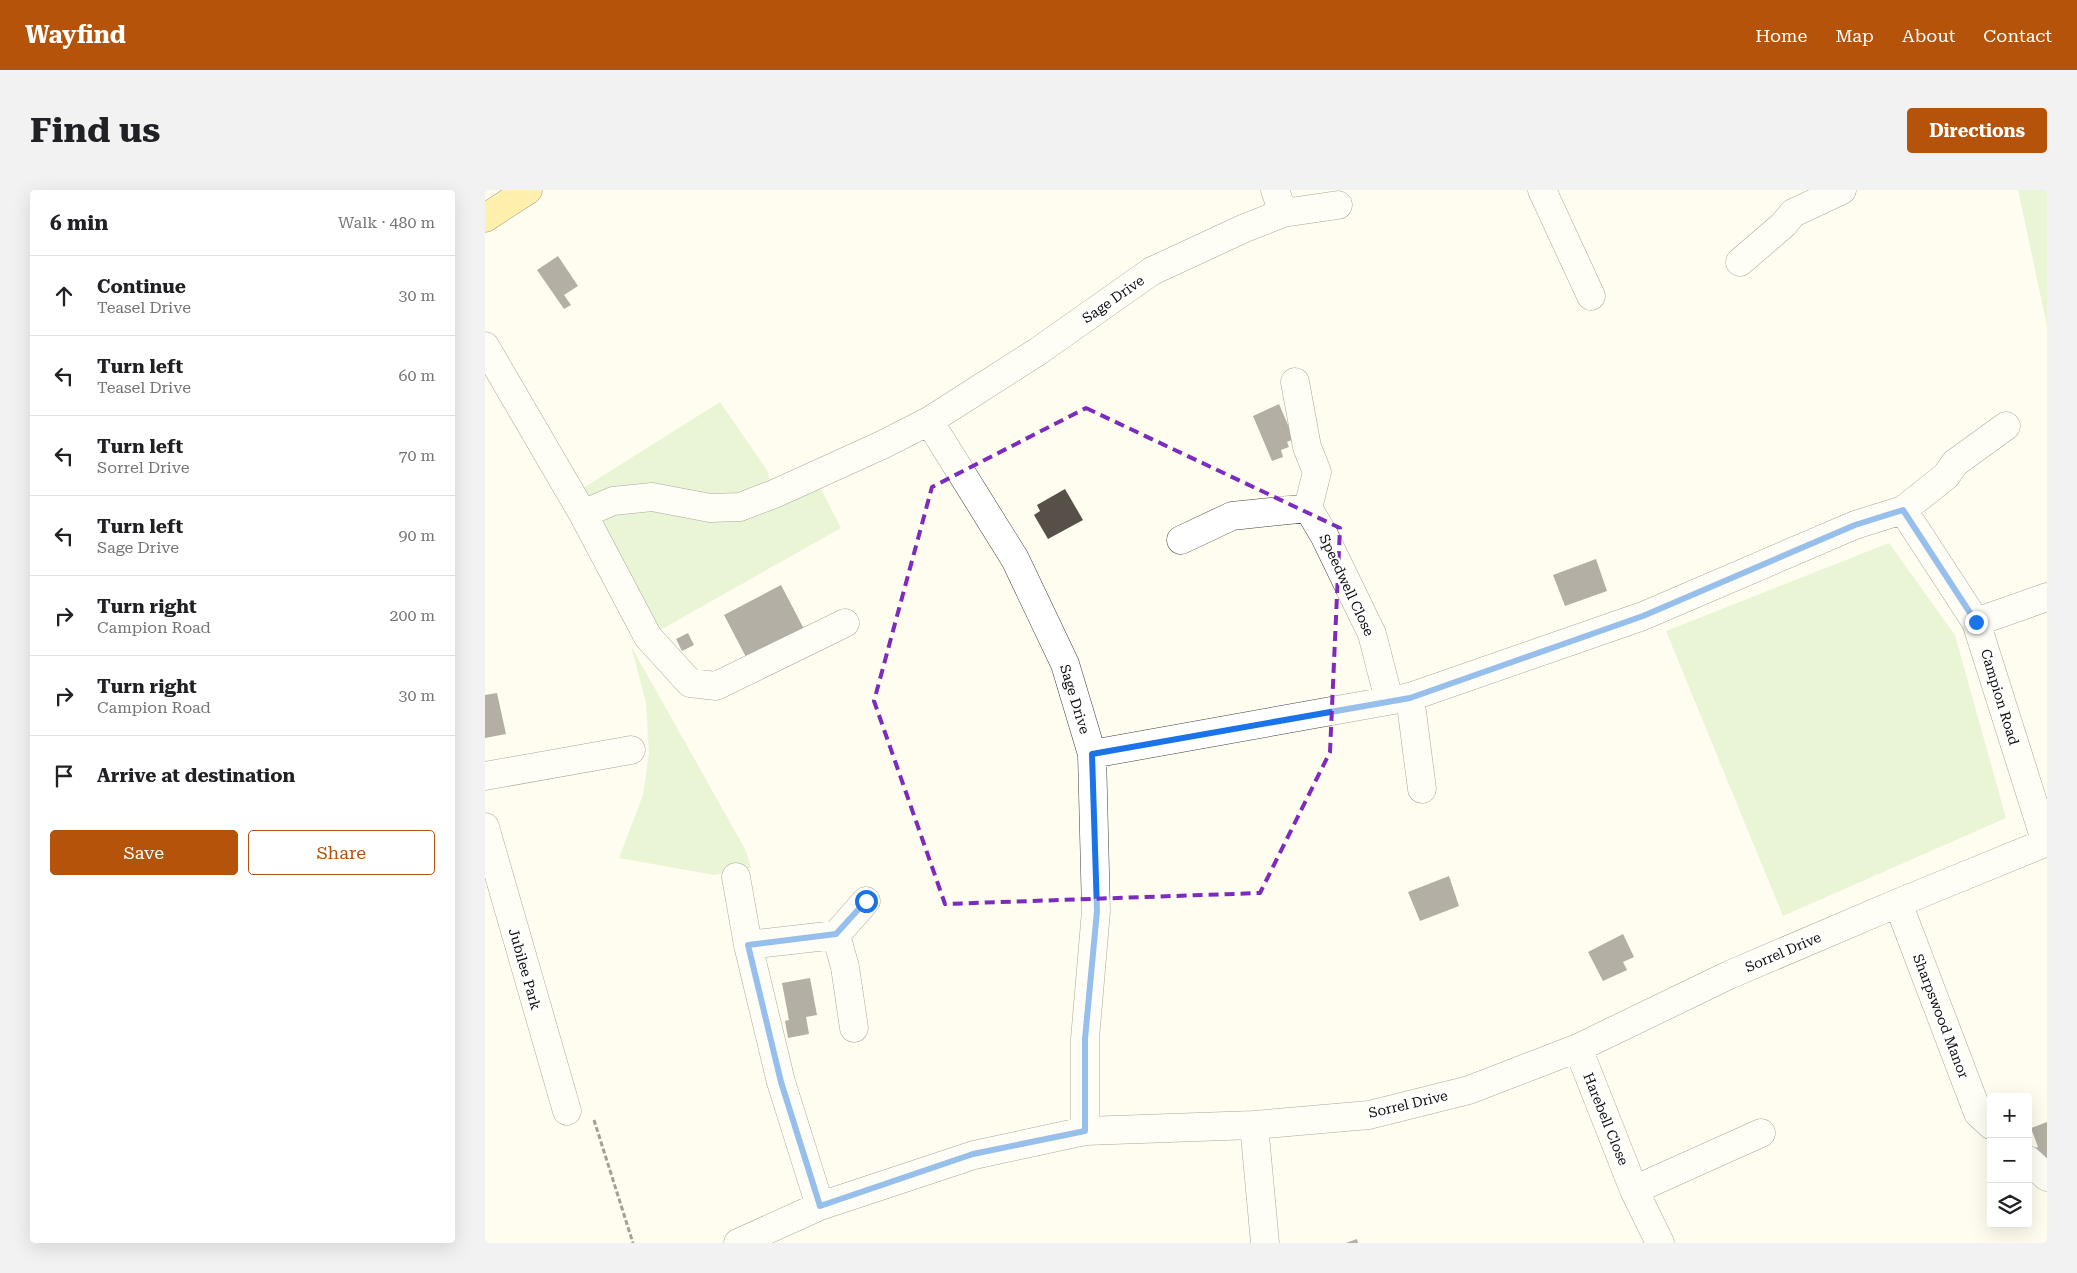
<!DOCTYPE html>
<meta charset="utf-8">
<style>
:root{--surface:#fff;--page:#f2f2f2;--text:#202124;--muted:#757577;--line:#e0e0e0;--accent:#b45309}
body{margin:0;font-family:"Roboto Serif",serif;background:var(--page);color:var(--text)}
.controls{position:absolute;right:15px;bottom:15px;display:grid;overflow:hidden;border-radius:5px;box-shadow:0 5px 20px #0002}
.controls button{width:45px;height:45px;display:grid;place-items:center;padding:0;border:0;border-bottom:1px solid var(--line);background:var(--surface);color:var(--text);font:25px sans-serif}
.stop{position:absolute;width:15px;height:15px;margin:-11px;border:4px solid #1a73e8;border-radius:50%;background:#fff}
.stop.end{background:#1a73e8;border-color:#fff;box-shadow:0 1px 5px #0008}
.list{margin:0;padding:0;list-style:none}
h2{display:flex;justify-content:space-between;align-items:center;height:65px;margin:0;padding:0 20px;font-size:21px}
h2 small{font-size:16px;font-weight:400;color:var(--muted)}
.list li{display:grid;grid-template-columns:32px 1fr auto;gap:15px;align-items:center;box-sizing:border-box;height:80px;padding:0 20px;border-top:1px solid var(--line)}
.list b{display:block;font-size:19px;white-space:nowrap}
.list p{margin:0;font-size:16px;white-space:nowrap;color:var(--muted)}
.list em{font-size:16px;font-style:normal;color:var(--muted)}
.actions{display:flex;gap:10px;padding:15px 20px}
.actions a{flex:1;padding:11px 0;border:1px solid var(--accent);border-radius:5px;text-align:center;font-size:18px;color:var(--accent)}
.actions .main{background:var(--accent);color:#fff}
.icon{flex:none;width:28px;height:28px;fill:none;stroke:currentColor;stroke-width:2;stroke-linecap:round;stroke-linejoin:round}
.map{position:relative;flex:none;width:1562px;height:1053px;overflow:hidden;border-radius:5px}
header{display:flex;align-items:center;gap:30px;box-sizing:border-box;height:70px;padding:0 25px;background:var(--accent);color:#fff}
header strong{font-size:24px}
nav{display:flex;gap:28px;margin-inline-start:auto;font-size:18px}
.intro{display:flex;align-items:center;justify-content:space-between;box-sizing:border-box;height:120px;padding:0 30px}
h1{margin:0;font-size:35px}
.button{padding:12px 22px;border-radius:5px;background:var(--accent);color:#fff;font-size:18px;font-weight:700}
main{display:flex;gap:30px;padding:0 30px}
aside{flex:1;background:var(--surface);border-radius:5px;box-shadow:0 5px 20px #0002}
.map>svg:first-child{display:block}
</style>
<header>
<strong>Wayfind</strong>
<nav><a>Home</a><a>Map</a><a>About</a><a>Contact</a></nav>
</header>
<div class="intro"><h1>Find us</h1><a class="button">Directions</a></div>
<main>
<aside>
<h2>6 min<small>Walk · 480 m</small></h2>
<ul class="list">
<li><svg class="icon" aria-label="ahead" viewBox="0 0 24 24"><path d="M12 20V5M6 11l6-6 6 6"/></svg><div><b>Continue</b><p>Teasel Drive</p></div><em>30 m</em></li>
<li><svg class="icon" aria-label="left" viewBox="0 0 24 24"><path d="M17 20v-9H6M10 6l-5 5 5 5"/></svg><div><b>Turn left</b><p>Teasel Drive</p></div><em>60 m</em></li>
<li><svg class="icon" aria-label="left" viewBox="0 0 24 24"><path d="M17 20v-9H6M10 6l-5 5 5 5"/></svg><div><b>Turn left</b><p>Sorrel Drive</p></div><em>70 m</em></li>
<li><svg class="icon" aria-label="left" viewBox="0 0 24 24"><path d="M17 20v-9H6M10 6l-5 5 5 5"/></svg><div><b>Turn left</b><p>Sage Drive</p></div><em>90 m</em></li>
<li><svg class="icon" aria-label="right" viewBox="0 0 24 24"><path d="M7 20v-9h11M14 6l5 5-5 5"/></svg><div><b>Turn right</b><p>Campion Road</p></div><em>200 m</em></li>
<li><svg class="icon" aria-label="right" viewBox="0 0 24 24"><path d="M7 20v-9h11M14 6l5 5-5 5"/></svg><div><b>Turn right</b><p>Campion Road</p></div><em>30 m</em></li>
<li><svg class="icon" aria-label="arrive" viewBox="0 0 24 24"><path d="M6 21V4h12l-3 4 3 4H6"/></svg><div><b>Arrive at destination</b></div></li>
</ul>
<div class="actions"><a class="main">Save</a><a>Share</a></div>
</aside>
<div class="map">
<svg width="1562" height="1053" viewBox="0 0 1562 1053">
<rect width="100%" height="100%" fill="#fffdef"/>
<path fill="#cfecb6" d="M1533,0H1562V136Z
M235,212L282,280L287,299L269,307H94L92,302Z
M332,291L356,338L170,443L105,332L149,319Z
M1404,353L1470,445L1521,628L1298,726L1181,441Z
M146,456L260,659L266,678L229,685L134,668L158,605L164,563L161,513Z"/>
<path fill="#575049" d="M73,66L93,96L79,105L86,115L79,119L52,80Z
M794,214L809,249L802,252L804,257L796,260L798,267L787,271L768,226Z
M580,299L598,330L563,349L549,325L555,321L552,315Z
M1111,369L1122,401L1080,416L1068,385Z
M296,395L319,439L262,469L239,425Z
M203,443L209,455L197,461L191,449Z
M12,503L21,544L0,548V505Z
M964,686L974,716L935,731L923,702Z
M1138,744L1149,767L1138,772L1142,780L1118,791L1103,762Z
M325,788L332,825L321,827L324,844L303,848L300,831L304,830L297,793Z
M1562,932V977L1546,959L1553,957L1546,938Z
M872,1049L873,1053H861Z"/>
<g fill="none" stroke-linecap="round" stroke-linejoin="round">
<defs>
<path id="minor" d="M790,0L798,23
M1057,0L1106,106
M1255,72L1298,35L1308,23L1357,0
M0,156L98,324L163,447L205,493L231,496L360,433
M810,192L822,257L832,282L823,318L839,345L887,444L904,510
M444,231L530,369L580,474L607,564L611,721L600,849V941
M1418,320L1491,432L1561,653
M98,324L128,311L167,307L225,318L255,317L289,304L397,255L444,231L552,162L667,81L760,38L798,23L853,15
M696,350L747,326L823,318
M1491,432L1562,407
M925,507L937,599
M607,564L925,507L1158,426L1370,335L1418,320L1461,286L1470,273L1521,236
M0,586L146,560
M0,637L82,921
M251,687L263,755L296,892L335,1016
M1413,713L1493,923L1506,935
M351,745L360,777L369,838
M263,755L351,745L381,711
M1093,858L1149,1000L1175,1053
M769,935L780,1053
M1543,970L1562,987
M1149,1000L1276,943
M253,1053L335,1016L489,965L600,941L769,935L884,925L984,900L1093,858L1244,785L1413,713L1562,652"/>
<path id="major" d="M0,28L43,0"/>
</defs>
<use href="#minor" stroke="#414141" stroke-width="29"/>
<use href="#major" stroke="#1f1f1f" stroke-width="29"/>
<path stroke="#303030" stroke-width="3" stroke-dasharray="5 2.5" stroke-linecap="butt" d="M109,930L148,1053"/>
<use href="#minor" stroke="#fff" stroke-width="28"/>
<use href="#major" stroke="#ffe15f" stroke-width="28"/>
</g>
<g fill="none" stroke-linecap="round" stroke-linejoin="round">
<path stroke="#1a73e8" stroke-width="6" d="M381,711L351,744L263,755L296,892L335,1016L488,964L600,941V849L612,721L607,564L925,508L1158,426L1370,335L1418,320L1491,432"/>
</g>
<path d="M0 0H1562V1053H0ZM601,218L855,338L845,562L775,703L460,714L389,511L447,297Z" fill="#fffdef" fill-opacity=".55" fill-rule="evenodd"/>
<path fill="none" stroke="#7b2cbf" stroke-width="4" stroke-dasharray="10 6" stroke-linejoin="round" d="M601,218L855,338L845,562L775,703L460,714L389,511L447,297Z"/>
<g text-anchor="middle" stroke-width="5" stroke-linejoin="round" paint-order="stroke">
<g font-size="14" fill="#0e0e0e" stroke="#fff">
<text transform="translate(628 109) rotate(-35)" y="5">Sage Drive</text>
<text transform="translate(862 395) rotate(65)" y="5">Speedwell Close</text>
<text transform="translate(1515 507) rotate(73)" y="5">Campion Road</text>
<text transform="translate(590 509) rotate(73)" y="5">Sage Drive</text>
<text transform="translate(1298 762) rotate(-23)" y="5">Sorrel Drive</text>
<text transform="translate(40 779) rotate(74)" y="5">Jubilee Park</text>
<text transform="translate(1456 826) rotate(69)" y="5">Sharpswood Manor</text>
<text transform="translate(923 914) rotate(-13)" y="5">Sorrel Drive</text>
<text transform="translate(1121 929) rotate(68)" y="5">Harebell Close</text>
</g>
</g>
</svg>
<div class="controls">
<button>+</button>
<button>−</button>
<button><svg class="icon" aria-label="layers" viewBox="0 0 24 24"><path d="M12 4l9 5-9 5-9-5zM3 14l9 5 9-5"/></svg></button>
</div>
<div class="stop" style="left:381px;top:711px"></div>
<div class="stop end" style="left:1491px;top:432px"></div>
</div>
</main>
